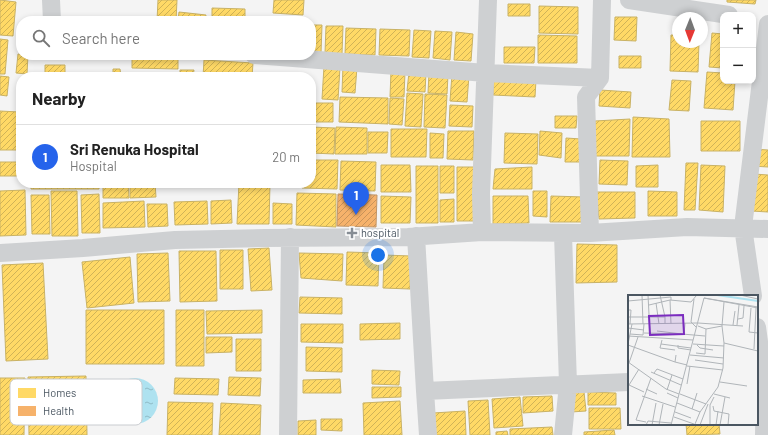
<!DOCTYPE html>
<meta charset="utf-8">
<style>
:root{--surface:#fff;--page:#f2f2f2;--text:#222;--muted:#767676;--line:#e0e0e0;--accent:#2563eb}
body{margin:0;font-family:Barlow,sans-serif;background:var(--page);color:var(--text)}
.controls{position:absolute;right:12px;top:12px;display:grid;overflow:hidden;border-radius:8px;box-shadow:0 2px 6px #0003}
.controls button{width:36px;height:36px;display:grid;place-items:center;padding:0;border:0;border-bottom:1px solid var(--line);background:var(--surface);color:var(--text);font:20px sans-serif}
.compass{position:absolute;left:672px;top:12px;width:36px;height:36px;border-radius:50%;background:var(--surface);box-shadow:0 2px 6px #0003;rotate:181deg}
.you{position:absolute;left:378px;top:255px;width:14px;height:14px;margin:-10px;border:3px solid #fff;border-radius:50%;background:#1a73e8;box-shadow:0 0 0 6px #1a73e833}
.badge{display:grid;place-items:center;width:26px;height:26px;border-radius:50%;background:var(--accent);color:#fff;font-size:13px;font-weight:700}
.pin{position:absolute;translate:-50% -33px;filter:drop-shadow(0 1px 2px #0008)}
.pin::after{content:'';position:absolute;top:21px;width:14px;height:12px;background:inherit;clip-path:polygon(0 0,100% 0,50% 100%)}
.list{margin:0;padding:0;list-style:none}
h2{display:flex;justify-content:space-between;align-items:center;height:52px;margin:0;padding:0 16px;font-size:17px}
h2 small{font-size:13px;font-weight:400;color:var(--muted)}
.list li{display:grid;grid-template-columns:26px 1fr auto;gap:12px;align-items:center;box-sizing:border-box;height:64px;padding:0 16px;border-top:1px solid var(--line)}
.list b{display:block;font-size:15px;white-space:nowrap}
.list p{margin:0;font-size:13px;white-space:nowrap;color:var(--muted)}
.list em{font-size:13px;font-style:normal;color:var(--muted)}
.icon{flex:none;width:22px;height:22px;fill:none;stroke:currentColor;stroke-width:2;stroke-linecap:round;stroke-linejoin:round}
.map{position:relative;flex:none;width:768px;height:435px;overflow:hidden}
.search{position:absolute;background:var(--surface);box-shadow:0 2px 6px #0003;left:16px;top:16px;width:300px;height:44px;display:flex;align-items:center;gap:10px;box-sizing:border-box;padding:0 14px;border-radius:16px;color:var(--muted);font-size:15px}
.panel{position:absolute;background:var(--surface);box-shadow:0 2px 6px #0003;left:16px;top:72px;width:300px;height:116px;border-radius:16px}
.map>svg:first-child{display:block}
</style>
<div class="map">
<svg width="768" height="435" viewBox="0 0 768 435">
<defs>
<pattern id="water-ripples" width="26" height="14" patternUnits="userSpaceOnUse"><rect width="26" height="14" fill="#aee2f0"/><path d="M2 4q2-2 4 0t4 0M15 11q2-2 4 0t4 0" fill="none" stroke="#90bac6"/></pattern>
<pattern id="homes-hatch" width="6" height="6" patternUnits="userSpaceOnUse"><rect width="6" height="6" fill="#ffd966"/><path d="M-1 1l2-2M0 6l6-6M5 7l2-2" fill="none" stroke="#d0b357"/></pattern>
<pattern id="health-hatch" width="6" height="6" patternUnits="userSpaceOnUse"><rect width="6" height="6" fill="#f6b26b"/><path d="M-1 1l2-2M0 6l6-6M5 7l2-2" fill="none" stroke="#c9945b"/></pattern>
</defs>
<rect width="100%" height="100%" fill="#f4f4f4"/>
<path fill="url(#water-ripples)" d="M112 401a23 23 0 1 1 46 0a23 23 0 1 1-46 0Z"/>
<path fill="url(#homes-hatch)" stroke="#c9b264" d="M0,0L16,2L13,36L0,35Z
M158,0H177L176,21H157Z
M274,0H304L303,15L273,13Z
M727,0H756L755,4L727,2Z
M508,4H530V16H508Z
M539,6L578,7V34L539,33Z
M212,8L245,9V21H212Z
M179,12L206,15L205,21H178Z
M615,17H637L636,41L614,40Z
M311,25H322L321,53L311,52Z
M326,26H343L342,54L325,53Z
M346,28L376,29L375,55L345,54Z
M380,29L410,30L409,56L379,55Z
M414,30L431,31L429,58L412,57Z
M435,31L452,32L450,60L433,58Z
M456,32L473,34L471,61L454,60Z
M712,33L723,34V68L709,67Z
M538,35L577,36V63H538Z
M671,35H678V42H699L698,72L670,71Z
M0,39L8,40L5,74H0Z
M504,47H535L534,63H504Z
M18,54L28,55L27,74L16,73Z
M83,55H107V56H83Z
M132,55H178V69L132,68Z
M619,56H641V68H619Z
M204,60L253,63L252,77H203Z
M45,65H65V77H45Z
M324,66L340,67L338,100L322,99Z
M343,66L357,67L355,93L342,92Z
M113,69H120L121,77H113Z
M180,70H194L193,77H180Z
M391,71L405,72L404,97H390Z
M409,72L426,73L425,92L407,91Z
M707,72L723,73V81H735L733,110L704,108Z
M429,73L448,75L447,94L428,93Z
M452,74L469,75L467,102L450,101Z
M0,76L9,77L7,96L0,95Z
M494,78L536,80L535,97L493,95Z
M672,80L691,81L689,111L669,110Z
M600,90L631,92L630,108L599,106Z
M407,93L423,94L421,127L405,126Z
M425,94L447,95L445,128L424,127Z
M340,97L388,98V124L339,122Z
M390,98L404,99L402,125L389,124Z
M316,103H333V122H315Z
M450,105L473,106L472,127L449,126Z
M0,111L19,112L18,150H0Z
M555,116H577L576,128H555Z
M633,117L669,119L670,157H632Z
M630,119L629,156H594L595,121Z
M701,121H740V151H701Z
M311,127L335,128L334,154L311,153Z
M336,127L367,128V154H335Z
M391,129H427L426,157H391Z
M448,131H474L473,160L447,159Z
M540,131L562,133L561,158L539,155Z
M368,132H388L387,153H368Z
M430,133L444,134L443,158H430Z
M505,133L538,134L537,164L504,163Z
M566,138L581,139L580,162H565Z
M753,149L768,150V167L752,166Z
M311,160H338L337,189L302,188V183H311Z
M600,160L628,161L627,185L599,184Z
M341,161L376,162L375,191L340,190Z
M0,162H21V176H0Z
M686,163H698L695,210H684Z
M381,165H410L411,192H381Z
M658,165V187H636V166Z
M701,165L725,166L723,212L699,210Z
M416,166H438V223H416Z
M440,166H454V193H440Z
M457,167H474V221H457Z
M532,167V189H493L495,169Z
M754,174L768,175V212L751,211Z
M31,183H99V189H31Z
M103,183H128L129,198H103Z
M130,183H155L156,197L130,198Z
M239,183H270L269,224H237Z
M25,190L26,235L0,236V191Z
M51,191H77L78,236H52Z
M533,191H547V217L533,216Z
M648,191L677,192V216H648Z
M596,192H635V218L599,219Z
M297,193L336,194V227L296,225Z
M99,194L100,233H82L81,195Z
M31,195H49L50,234H32Z
M381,196L411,197L410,223H381Z
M493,196H528L529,223L493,224Z
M551,196L584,197V222H550Z
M454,199V222H440V200Z
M231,200L232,223L211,224V201Z
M144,201L145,227L103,228V203Z
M207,201L208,224L175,225L174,202Z
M273,203L292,204V224H273Z
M147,204H167L168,226L148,227Z
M577,244L617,245V282L576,283Z
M269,248L272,290L251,291L248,249Z
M220,250H243V289H220Z
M179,251H216L217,301L180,302Z
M347,252L379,253L378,286L346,285Z
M168,253L170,301L138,302L137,254Z
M299,253L343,254L342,281L301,278Z
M384,255L411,256L410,289L383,288Z
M130,257L134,303L87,308L82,262Z
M43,263L48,359L6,361L2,265Z
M300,297L342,298V314L299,313Z
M86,310H164V364H86Z
M176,310H204V366H176Z
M262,310V333L207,334L206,311Z
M400,323V339L360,340V324Z
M301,324H343V343L301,342Z
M206,337H232V352L206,353Z
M236,339H261V371H236Z
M306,347L342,348V372L306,371Z
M372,370L400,371L399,385L372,384Z
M86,376L87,435H29L28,377Z
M229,377L261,378L260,396L228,395Z
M0,378H25L24,435H0Z
M175,378L219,379L218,395L174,394Z
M340,379L341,393H303V380Z
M372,387H401V397L372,398Z
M584,392L586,411L571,412L570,393Z
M588,392L616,393V405H588Z
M552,396L553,411L523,413V397Z
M520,397L523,426L494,428L492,399Z
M488,400L490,435H470L468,401Z
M400,401L402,435H364L363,403Z
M168,402L213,403L212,435H167Z
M221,403L261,405L260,435H219Z
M589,408H620L621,429H589Z
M465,411L466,435H435L433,413Z
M321,419H342V431L321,430Z
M316,420V435H298V421Z
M686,424H719L720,434L687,435Z
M552,427L553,435H510V429Z
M614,430L615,435H584V432Z
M507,431L508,435H496V432Z"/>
<path fill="url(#health-hatch)" stroke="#c29668" d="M338,194L377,195L376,227L337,226Z"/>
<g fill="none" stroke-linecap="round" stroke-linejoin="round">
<path stroke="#ced0d2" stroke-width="18" d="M51,0L52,21
M629,0L729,15
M254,55L486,73L600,78
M482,232L481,194L488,0
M590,233L586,97L600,78L602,0
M563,234L568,384L563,435
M416,236L425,391L629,382
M0,253L83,248L175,240L265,238L408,237L482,232L590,233L687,227L768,229
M753,296L743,227L768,24
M757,327L765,385L764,435
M425,391L428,435
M288,435L290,237"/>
</g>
<path fill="#868d94" stroke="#fff" stroke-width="1.5" d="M350 227h4v4h4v4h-4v4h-4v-4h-4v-4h4z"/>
<g text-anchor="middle" stroke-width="4" stroke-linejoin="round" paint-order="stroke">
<g font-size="11" fill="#4a5661" stroke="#fff" text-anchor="start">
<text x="361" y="237">hospital</text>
</g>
</g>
<g transform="translate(628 295)">
<rect width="130" height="130" fill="#f4f4f4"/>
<path fill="none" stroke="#aee2f0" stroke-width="2" d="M89,0L130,6"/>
<path fill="none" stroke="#b0b5b9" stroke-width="1" d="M14,0L15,29M20,0L22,39M32,0L37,22M112,0L130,4M66,4L63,27L68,32M42,5L43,29M0,6L43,2V5M28,8L31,29M21,10L42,5L63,7L68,1M130,12L76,3L130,13M123,13L121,37L130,38M0,15H3L2,29M0,22H37V29M110,24L115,23L116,11M70,28L115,31M0,29L69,28M105,30L107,16M109,30L111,10M70,31L78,34L94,31M0,33L16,35M29,36L54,39M16,38L54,39M2,39L15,40L16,29M54,39L77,41M56,40L57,28M0,41L65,45M34,45L32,53L47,55M96,48L130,56M0,49L4,29M33,49L63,53M65,49L96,51M0,50L47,67L48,60M50,50V53L63,55M69,50L72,53L85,55M126,54L128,13M68,58L77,59L78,34M62,60L96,63M67,65L95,69M0,67L38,94L51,99M47,67L59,70M1,68L10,42M59,71L95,75M23,77L53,90M26,78L29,74L55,84M92,87L119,91M59,89L62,71M1,90L11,74M1,90L16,97M18,94L29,99M39,95L44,80M39,98L50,103M52,99L78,109M86,99L102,103M14,101L47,112M49,108L72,117L90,92L95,73L96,48L94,31L96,7M85,111L86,116L101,119L100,130M64,114L69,98M47,117L63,123M46,122L66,129M18,127L8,125L23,83M67,129L72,117M18,130L20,126L43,128M24,130L28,108M31,130L35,109M43,130L76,3M72,130L80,109M82,130V110L86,102M88,130L90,116M92,130L97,102"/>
<path fill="#7b2cbf" fill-opacity="0.15" stroke="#7b2cbf" stroke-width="2" d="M55,20L56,39L22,40L21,21Z"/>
<rect width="130" height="130" fill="none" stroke="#4a5661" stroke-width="2"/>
</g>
<rect x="10" y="379" width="132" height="46" rx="6" fill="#fff" stroke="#c9ccd0" stroke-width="1"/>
<rect x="18" y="388" width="18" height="10" fill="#ffd966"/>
<rect x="18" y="406" width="18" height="10" fill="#f6b26b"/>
<g font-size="11" fill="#4a5661">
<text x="43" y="397">Homes</text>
<text x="43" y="415">Health</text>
</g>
</svg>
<div class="controls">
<button>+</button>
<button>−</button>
</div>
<svg class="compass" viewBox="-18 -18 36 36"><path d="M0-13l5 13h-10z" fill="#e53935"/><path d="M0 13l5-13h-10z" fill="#767676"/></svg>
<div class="you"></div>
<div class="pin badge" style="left:356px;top:215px">1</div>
<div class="search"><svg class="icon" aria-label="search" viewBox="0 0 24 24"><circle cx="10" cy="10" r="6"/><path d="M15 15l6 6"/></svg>Search here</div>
<section class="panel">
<h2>Nearby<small></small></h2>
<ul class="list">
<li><span class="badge">1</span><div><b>Sri Renuka Hospital</b><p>Hospital</p></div><em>20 m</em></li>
</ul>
</section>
</div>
